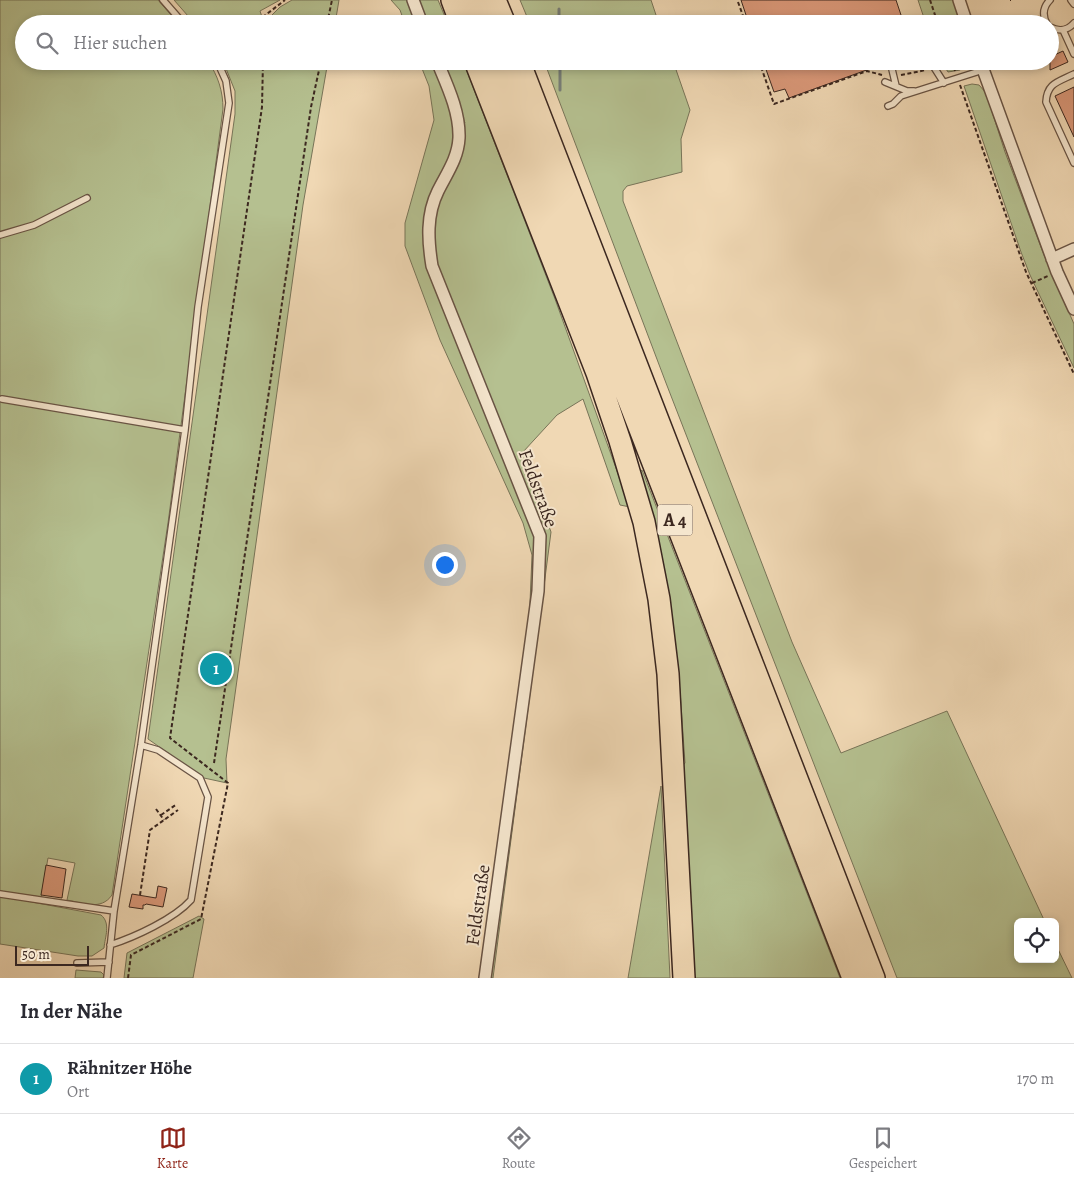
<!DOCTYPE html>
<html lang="de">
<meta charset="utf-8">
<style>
:root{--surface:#fff;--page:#f7f7f7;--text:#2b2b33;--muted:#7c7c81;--line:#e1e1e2;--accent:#8f2418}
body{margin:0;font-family:Alegreya,serif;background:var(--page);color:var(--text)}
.controls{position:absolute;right:15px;bottom:15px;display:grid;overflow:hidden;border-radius:8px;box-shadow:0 2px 8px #0003}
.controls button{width:45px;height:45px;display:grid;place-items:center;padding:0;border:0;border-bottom:1px solid var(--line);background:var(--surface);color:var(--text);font:25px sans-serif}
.scale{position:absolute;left:15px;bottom:12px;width:74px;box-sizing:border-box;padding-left:5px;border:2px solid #3c2820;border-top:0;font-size:14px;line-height:18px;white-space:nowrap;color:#3c2820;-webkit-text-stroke:4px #f5e6ce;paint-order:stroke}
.you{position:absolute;left:444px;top:564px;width:18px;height:18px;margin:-12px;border:4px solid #fff;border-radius:50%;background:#1a73e8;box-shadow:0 0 0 8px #1a73e833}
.badge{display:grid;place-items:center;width:32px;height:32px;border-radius:50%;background:var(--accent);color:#fff;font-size:16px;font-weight:700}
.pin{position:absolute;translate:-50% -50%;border:2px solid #fff;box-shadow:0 1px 5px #0006}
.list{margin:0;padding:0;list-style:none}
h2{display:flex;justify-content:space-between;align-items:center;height:65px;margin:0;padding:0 20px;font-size:21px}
h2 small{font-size:16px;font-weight:400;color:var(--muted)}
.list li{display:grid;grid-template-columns:32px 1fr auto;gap:15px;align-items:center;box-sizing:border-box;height:70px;padding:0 20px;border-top:1px solid var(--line)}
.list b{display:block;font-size:19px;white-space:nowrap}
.list p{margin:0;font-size:16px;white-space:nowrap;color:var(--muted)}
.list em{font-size:16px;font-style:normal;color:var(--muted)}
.icon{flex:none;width:28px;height:28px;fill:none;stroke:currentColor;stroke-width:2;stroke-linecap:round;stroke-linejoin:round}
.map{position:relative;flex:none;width:1074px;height:978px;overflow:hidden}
.search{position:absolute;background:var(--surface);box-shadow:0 2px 8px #0003;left:15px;right:15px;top:15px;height:55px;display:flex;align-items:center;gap:12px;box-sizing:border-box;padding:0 18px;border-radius:28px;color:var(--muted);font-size:19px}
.sheet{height:135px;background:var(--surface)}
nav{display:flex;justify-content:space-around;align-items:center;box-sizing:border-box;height:70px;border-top:1px solid var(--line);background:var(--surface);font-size:14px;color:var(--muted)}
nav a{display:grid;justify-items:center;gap:2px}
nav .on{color:var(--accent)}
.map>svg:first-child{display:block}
</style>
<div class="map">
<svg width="1074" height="978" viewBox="0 0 1074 978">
<rect width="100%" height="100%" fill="#f0d8b4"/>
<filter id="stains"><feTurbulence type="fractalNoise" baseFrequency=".004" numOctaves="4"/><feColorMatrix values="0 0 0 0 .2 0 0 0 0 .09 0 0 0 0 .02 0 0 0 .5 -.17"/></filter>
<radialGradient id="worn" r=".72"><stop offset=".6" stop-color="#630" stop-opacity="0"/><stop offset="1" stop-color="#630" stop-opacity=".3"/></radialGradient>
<path fill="#b5c090" stroke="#787458" d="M0,0H158L179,24H24V61H208C218,76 223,91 223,109L168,523L112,895C101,911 83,903 67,900L75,863L48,858L41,897L0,891Z
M174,0H280L260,11L264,23L280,7L292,0H339L335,24H195Z
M391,0H409L418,24H405L400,10Z
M416,0H438L448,24H426Z
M520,0H651L659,24H530Z
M918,0H954L962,24H926Z
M223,61H328L303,205L226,759L227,783L204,778L148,739L235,114V91Z
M419,61H433L456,118L465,123L441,61H463L555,299L630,507L620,505L583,399L557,415L523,452L551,532L493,978H479L529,626L532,555L523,523L440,340L405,246V223L434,120L429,86Z
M544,61H673L690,110L681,139L682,172L627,186L623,191V201L792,642L841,753L947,711L1045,922H1018V959H1055V943L1072,978H897L666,383Z
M941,61H971L960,70L948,72Z
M972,84L979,85L986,93L1005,152L1044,255L1074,324V368L1030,275L1021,252L964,86Z
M642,470L840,978H693L680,769L685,763L680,690L668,618L639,472Z
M661,786L670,978H628Z
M0,896L101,915C111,923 105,937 104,948L92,956H78L0,944Z
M199,916L204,919L193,978H124L127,953Z
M76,970L101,972L104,975L103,978H75Z"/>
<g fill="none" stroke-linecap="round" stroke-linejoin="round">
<path stroke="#767e79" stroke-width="3" d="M559,9V24
M560,61V90"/>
</g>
<path fill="#db997a" stroke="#3c2820" d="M741,0H896L904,24H749Z
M1063,51L1068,62L1050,70V57Z
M763,61H885L886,63L789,98L785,89L774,92Z
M1074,87V137L1055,96Z
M46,865L66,869L62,898L41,895Z
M158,886L167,888L163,907L146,904L145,905H143V909L129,907L132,894L156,898Z"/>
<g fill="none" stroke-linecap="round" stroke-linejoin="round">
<defs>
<path id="service" d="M163,0L184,24
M1071,0L1074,4
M1047,24C1042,15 1043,7 1050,0
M1050,27C1059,32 1068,30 1074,23
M1063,30L1074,54
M890,61L896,86
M930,61L944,83
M1074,74C1058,82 1047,83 1046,102L1074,163
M885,82L907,91H914
M888,106L893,104L901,96L983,70
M0,235L34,225L87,198
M2,399L185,430
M0,894L114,911
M110,945C135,937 174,919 191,900L208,797L200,778L158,750L141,745
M77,963L109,962
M107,978L114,911L141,745L185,430L198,307L229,103L226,81L217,61"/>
<path id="minor" d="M413,0L422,24
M959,0L967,24
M437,61C447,85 460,112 459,138C458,158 447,173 438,191C426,215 428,241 432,266L540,536L538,591L485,978
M980,61L1057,272L1074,309
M1052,259L1074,249"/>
<path id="motorway" d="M452,0L461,24
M473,0L483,24
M495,0L505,24
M475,61L597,373L620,441L644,522L659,599L668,674L684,978
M497,61L853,978
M519,61L874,978"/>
</defs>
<use href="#service" stroke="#695445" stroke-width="8"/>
<use href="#minor" stroke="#695445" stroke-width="14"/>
<use href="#motorway" stroke="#3c2820" stroke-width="24"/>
<path stroke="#3c2820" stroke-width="2" stroke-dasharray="4 2.5" stroke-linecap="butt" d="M930,0L938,24
M1010,0H1011
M738,2L746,24
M263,24V17L285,0
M327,24L332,0
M759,61L774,104L867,71L882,75
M952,61L955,71
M943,66L952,63
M901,75L926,70
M960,85L1026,272L1074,374
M1032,283L1048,276
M214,763L311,107L321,61
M156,809L164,820
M161,815L177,804
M140,895L150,830L178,810
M128,978L131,955L201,919L228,783L170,738L262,107L263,61"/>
<use href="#service" stroke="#f5e6ce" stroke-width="5.5"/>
<use href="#minor" stroke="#f5e6ce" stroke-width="11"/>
<use href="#motorway" stroke="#f0d8b4" stroke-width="21"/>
</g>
<g text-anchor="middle" stroke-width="4" stroke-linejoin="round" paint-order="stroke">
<rect fill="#f5e6ce" stroke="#746154" stroke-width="1" x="657.5" y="504.5" width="35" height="31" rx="4"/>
<g font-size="18" font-weight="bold" fill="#3c2820">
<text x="675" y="526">A 4</text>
</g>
<g font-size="19" fill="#3c2820" stroke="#f5e6ce">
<text transform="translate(539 488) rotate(70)" y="7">Feldstraße</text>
<text transform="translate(477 905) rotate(-82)" y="7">Feldstraße</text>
</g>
</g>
<rect width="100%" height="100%" filter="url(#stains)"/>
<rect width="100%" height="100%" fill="url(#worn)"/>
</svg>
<div class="controls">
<button><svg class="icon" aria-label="locate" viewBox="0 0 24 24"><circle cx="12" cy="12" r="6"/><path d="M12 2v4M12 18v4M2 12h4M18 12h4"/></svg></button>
</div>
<div class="scale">50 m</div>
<div class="you"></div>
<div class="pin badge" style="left:216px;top:669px;background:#0f9aa8">1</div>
<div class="search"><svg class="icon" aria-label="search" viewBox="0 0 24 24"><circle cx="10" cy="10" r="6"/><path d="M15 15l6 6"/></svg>Hier suchen</div>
</div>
<section class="sheet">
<h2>In der Nähe<small></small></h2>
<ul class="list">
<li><span class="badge" style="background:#0f9aa8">1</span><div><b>Rähnitzer Höhe</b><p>Ort</p></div><em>170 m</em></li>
</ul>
</section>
<nav>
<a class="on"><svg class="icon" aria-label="map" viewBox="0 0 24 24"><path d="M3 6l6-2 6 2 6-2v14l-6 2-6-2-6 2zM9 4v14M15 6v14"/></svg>Karte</a>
<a><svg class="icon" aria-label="directions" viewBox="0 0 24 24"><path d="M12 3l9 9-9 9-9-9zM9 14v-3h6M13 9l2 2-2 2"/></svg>Route</a>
<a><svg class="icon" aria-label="saved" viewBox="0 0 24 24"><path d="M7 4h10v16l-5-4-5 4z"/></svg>Gespeichert</a>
</nav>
